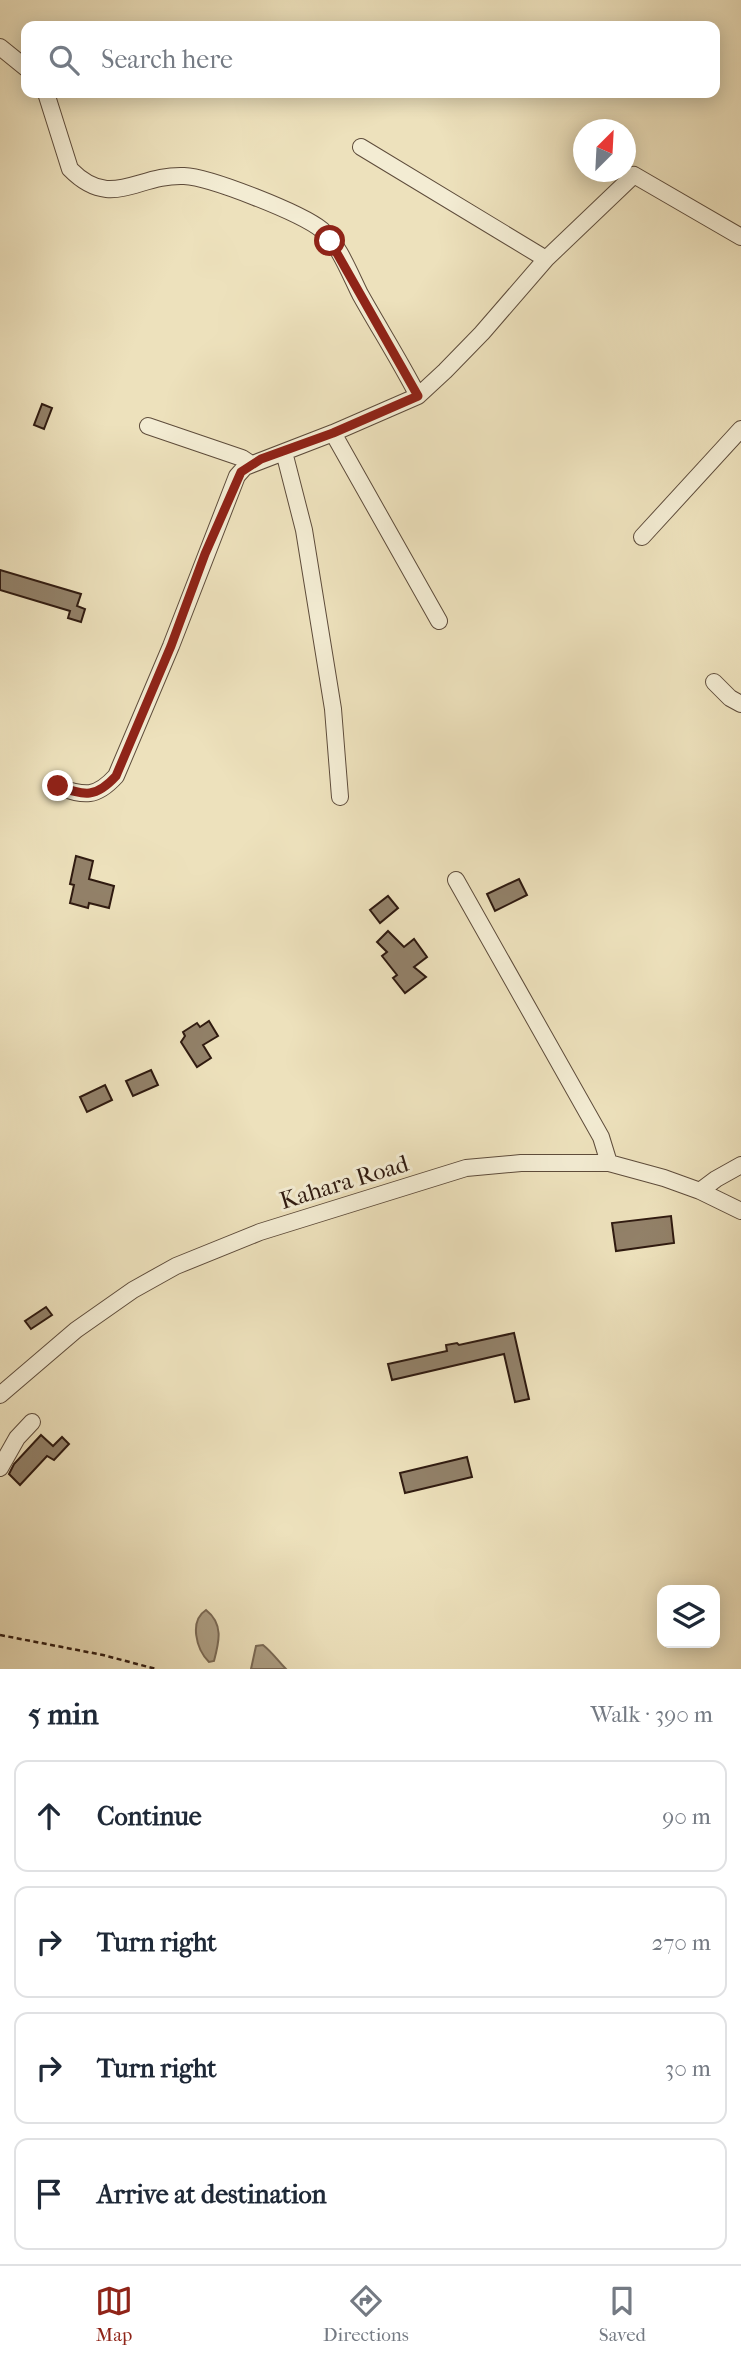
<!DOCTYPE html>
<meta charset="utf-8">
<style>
:root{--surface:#fff;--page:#f6f6f7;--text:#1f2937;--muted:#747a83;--line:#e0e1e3;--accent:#8f2418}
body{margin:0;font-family:"IM FELL French Canon",serif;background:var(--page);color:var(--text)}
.controls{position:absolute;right:21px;bottom:21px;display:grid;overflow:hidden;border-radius:14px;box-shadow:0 4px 18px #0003}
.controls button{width:63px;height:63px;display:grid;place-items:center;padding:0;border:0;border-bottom:2px solid var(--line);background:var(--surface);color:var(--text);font:35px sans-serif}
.compass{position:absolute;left:573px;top:119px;width:63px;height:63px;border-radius:50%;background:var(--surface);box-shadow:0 4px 18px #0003;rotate:24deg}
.stop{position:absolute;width:21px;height:21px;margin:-16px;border:5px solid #8f2418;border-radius:50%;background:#fff}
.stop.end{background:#8f2418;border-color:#fff;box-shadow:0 2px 7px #0008}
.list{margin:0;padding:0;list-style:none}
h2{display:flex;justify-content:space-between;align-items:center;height:91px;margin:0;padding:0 28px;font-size:30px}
h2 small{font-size:23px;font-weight:400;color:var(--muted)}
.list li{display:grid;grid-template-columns:46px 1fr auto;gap:21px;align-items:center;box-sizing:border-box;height:112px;margin:0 14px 14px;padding:0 14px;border:2px solid var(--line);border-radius:14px}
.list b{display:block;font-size:26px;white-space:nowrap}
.list em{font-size:23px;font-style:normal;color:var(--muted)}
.icon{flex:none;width:38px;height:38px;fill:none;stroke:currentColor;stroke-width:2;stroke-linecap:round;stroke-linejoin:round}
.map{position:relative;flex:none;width:741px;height:1669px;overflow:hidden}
.search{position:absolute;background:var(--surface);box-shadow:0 4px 18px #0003;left:21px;right:21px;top:21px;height:77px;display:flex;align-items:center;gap:18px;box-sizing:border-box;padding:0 24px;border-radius:14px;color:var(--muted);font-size:26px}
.sheet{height:595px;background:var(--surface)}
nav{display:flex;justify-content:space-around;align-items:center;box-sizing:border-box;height:98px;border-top:2px solid var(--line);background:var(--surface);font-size:19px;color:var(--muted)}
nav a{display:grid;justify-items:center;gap:4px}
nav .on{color:var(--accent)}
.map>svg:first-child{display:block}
</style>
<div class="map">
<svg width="741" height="1669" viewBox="0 0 741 1669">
<rect width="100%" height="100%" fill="#ede1bc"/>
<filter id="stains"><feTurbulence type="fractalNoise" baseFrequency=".00286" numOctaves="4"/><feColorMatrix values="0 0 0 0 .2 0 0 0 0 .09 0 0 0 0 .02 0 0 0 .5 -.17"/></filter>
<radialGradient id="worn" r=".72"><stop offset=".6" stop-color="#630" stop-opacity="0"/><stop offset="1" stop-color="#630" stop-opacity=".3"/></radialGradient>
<path fill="#ac9d82" stroke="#7a6954" stroke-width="2" d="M206,1610C224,1624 219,1642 214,1661L209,1662C196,1649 189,1621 206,1610Z
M263,1645C273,1653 277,1660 286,1669H251L256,1646Z"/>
<path fill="#928169" stroke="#2f1a10" stroke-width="2" d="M42,404L52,408L44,429L34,425Z
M0,570L81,594L77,606L85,609L81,622L68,618L70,611L0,590Z
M76,856L93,861L89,879L114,886L109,908L89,903L88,908L70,903L74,885L70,884Z
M519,879L527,895L495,911L487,894Z
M388,896L398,908L380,923L370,910Z
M388,931L404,947L414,939L427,957L414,967L426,977L405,993L393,978L397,975L382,956L387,952L377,942Z
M209,1021L218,1036L203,1045L211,1058L197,1067L181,1042L185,1036L183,1032L197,1023L200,1027Z
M151,1070L158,1085L133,1096L126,1081Z
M105,1085L112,1100L87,1112L80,1097Z
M671,1216L674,1243L616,1251L612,1223Z
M46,1307L52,1315L31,1329L25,1321Z
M514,1333L529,1399L515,1402L504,1354L392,1380L388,1364L447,1351L446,1345L457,1343L459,1345Z
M41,1435L53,1446L62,1437L69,1444L54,1460L47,1456L20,1485L9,1474L14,1464Z
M467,1457L472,1477L405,1493L400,1473Z"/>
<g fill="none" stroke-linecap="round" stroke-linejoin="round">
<defs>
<path id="minor" d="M0,47L26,68
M46,93L70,169C111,211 137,174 184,176C210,177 301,213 322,230C339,245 350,274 360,294C379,328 400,361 418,396
M361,147L546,259
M148,426L242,458L251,464
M333,433L439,621
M284,452L304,530L333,709L340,797
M642,537L741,429
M714,682L730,698L741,704
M58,787C85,796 96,798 116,776L171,646L237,476L245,467L333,433L418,396L445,371L482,333L546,259L634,175L741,237
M456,880L601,1137L609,1163
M700,1191L716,1179L741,1165
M0,1395L76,1330L133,1290L176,1266L260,1232L466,1168L521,1163H609L664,1178L700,1191L741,1211
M0,1468L17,1438L32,1422"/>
</defs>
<use href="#minor" stroke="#5e4c3b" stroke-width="18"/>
<path stroke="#2f1a10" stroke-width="2.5" stroke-dasharray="5 3.5" stroke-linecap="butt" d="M0,1635L103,1655L156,1669"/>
<use href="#minor" stroke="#f3ecd3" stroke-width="16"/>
</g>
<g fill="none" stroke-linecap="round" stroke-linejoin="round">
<path stroke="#8f2418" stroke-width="9" d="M58,786C85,796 96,798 116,776L171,646L205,554L241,472L261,459L333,433L418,396L330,241"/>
</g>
<g text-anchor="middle" stroke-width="6" stroke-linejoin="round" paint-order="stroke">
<g font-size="24" fill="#2f1a10" stroke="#f3ecd3">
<text transform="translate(344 1182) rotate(-17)" y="8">Kahara Road</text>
</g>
</g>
<rect width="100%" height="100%" filter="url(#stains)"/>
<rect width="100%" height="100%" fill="url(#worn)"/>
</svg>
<div class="controls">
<button><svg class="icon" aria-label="layers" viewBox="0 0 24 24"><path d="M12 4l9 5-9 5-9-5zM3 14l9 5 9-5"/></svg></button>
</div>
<svg class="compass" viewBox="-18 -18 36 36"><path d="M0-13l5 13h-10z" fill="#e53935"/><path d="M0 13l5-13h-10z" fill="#747a83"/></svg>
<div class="stop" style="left:330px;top:241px"></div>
<div class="stop end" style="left:58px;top:786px"></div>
<div class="search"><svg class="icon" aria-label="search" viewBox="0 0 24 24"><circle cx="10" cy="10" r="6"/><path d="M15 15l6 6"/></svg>Search here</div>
</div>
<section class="sheet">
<h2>5 min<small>Walk · 390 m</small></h2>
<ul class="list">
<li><svg class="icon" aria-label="ahead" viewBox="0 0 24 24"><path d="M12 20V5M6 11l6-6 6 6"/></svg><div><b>Continue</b></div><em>90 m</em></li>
<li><svg class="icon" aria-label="right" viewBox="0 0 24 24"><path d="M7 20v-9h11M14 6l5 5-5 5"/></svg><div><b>Turn right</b></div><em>270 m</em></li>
<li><svg class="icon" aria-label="right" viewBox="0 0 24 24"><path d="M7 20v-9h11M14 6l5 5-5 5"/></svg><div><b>Turn right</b></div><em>30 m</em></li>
<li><svg class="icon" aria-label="arrive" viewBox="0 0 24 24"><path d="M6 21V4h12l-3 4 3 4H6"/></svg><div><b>Arrive at destination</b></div></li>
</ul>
</section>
<nav>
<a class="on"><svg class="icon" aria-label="map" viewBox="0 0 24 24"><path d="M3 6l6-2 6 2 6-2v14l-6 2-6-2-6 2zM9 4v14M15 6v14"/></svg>Map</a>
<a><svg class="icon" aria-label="directions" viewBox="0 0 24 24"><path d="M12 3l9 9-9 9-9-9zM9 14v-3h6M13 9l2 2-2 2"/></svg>Directions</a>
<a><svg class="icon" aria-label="saved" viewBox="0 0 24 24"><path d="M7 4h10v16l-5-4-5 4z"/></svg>Saved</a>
</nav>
